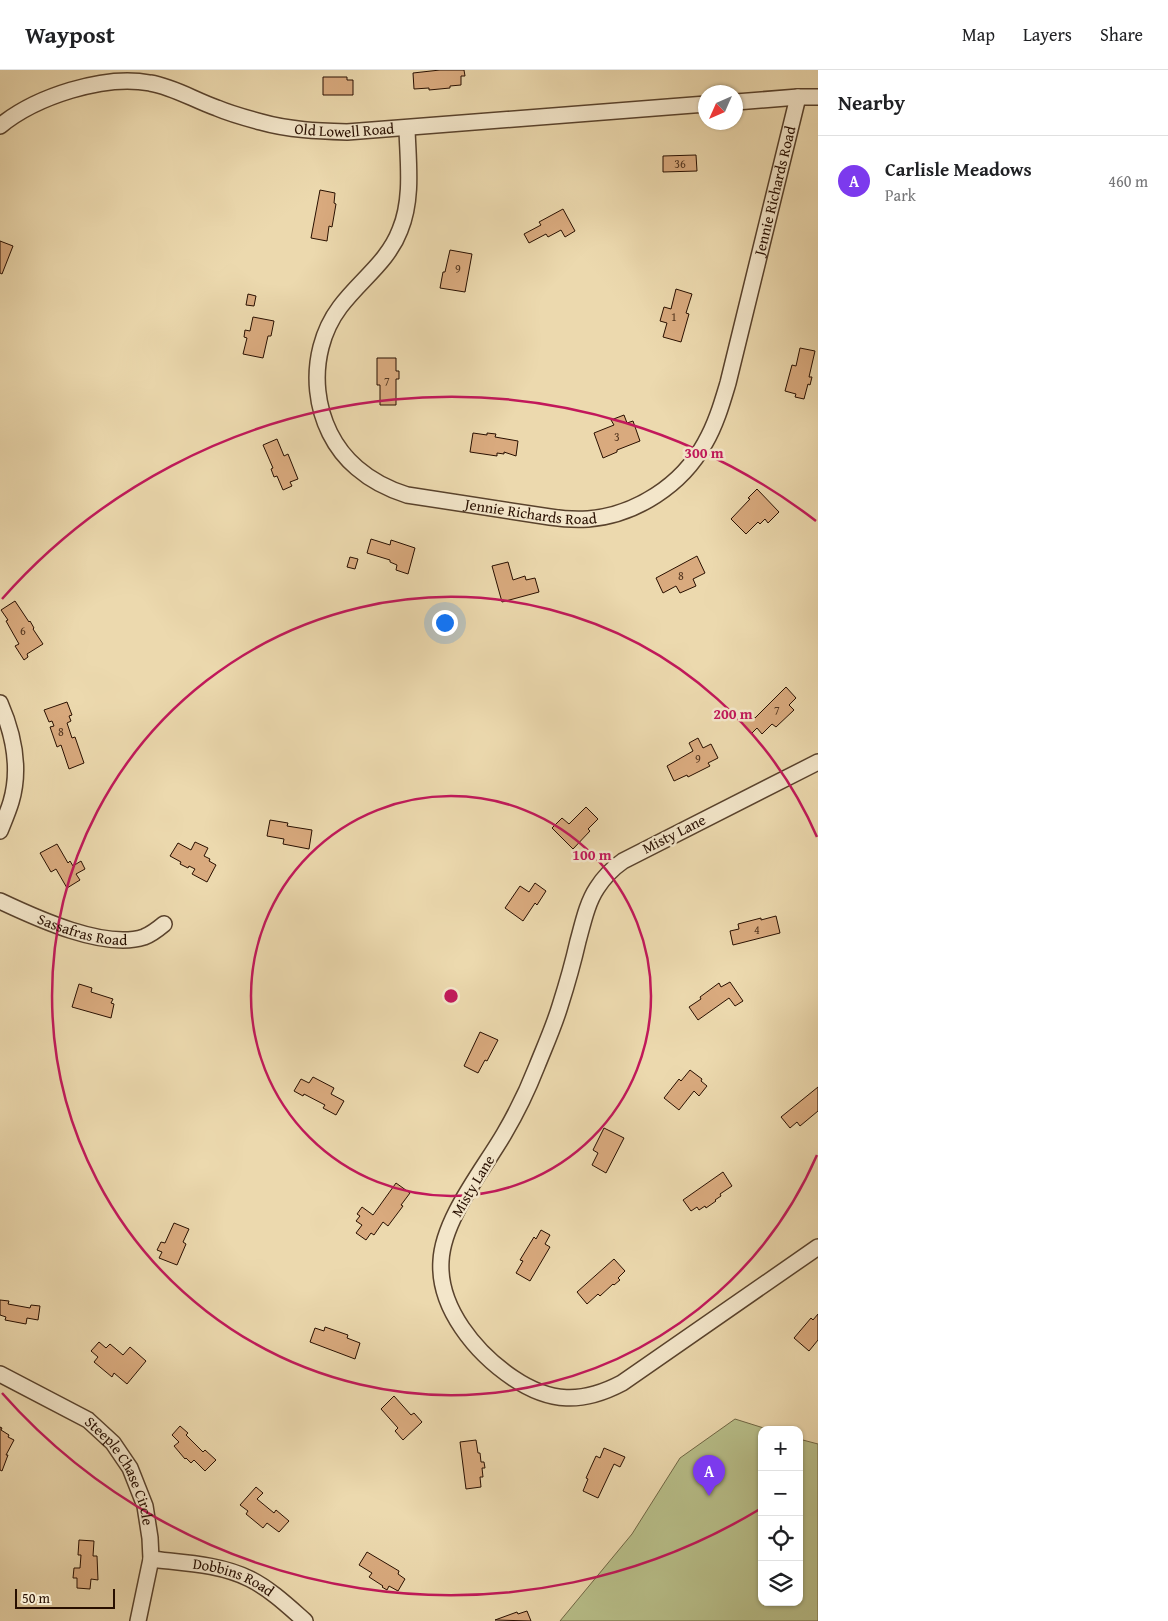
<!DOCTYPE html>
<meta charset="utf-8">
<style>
:root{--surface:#fff;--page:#f2f2f2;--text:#202124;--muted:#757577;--line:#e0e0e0;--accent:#7c3aed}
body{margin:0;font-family:"Gentium Book Plus",serif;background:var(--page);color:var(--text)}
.controls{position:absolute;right:15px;bottom:15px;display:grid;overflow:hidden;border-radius:10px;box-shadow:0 1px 4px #0004}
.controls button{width:45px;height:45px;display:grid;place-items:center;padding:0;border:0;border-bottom:1px solid var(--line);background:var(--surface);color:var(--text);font:25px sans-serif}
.compass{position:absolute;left:698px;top:15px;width:45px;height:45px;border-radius:50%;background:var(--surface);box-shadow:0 1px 4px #0004;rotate:225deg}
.scale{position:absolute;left:15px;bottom:12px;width:100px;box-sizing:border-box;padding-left:5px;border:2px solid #280f00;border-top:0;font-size:14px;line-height:18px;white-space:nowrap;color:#280f00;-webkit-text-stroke:4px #f3e6ca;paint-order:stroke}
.you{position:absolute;left:444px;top:552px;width:18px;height:18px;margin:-12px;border:4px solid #fff;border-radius:50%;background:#1a73e8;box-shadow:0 0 0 8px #1a73e833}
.badge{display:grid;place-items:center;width:32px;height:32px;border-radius:50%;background:var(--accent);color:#fff;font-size:16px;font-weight:700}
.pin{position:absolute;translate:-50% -41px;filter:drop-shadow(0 1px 2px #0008)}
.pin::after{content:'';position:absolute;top:26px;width:18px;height:15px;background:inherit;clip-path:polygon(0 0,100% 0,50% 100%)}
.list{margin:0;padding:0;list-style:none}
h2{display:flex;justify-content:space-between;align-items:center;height:65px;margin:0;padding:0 20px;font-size:21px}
h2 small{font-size:16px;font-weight:400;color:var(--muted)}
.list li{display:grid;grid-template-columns:32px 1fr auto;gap:15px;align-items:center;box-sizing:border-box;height:90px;padding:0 20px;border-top:1px solid var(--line)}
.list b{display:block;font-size:19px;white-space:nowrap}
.list p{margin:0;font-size:16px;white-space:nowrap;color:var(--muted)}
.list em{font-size:16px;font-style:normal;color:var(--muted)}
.icon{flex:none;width:28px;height:28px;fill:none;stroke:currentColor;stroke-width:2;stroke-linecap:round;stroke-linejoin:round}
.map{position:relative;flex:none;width:818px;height:1551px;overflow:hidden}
header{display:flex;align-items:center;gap:30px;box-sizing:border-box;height:70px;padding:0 25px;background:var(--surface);border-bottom:1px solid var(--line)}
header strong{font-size:24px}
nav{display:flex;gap:28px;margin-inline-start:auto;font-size:18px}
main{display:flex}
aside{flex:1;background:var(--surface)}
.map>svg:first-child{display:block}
</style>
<header>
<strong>Waypost</strong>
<nav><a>Map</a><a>Layers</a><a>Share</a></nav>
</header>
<main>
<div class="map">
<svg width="818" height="1551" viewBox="0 0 818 1551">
<rect width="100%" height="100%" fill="#ecd9ae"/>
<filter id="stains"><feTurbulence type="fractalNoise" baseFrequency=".004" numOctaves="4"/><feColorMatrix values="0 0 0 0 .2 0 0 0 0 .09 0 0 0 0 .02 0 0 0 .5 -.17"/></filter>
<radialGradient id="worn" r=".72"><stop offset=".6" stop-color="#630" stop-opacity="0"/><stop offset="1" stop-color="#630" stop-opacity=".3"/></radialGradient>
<path fill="#b8bf8a" stroke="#706745" d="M735,1349L770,1360H762V1532H799V1369L818,1374V1551H560L632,1464L680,1388Z"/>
<path fill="#d9aa7e" stroke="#280f00" d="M440,0H464L465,6H461V15L450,16V18L429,20V18L414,19L413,3Z
M323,7H347V10H353V25H323Z
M696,85L697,101L663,102V86Z
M320,120L335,123L334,133L336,134L332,157L329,156L327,171L311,168Z
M563,139L575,161L565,167L561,160L548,167L546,164L529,173L524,164L541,155L539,152Z
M0,171L13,176L2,204L0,203Z
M450,180L472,184L465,222L440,218L443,202H445Z
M676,219L692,224L686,243L689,244L681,272L663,267L667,253L660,251L664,237L671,239Z
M248,224L256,226L254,236L246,235Z
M253,247L274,251L271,266H268L263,288L243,284L247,268L244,267L245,260L250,261Z
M800,278L815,281L809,307H812L810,315L808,314L804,329L795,327L796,324L785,321L792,295L796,296Z
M377,288H396V301H399V309H396V335H380V315H377Z
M624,345L627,353L633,351L640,371L617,380V382L603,388L594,363L614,355L611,350Z
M473,363L487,365V363L496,364L495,367L518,371L516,386L504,382V384L497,383V386L470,382Z
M277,369L284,386L288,384L298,409L290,412L292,416L283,420L277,406L274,407L271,399L273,398L263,375Z
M757,419L779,442L768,453L765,449L760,454L758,452L746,464L731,449L750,429L748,428Z
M371,469L390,475L391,470L415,478L408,504L396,500L397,495L390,492V490L367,483Z
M697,486L705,503L693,509L696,516L680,523L676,516L663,523L656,508Z
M350,487L358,489L355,499L347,497Z
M508,492L513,510L525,506L526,510L535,508L539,522L502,532L492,496Z
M15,531L29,552L30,551L34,558L33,559L43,574L27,584L28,587L24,590L15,576L19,574L6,551L8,550L1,540Z
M786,617L796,628L789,635L794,640L776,657L772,654L762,664L757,658L752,663L741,652L750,643L755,648Z
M67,632L72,645L69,646L71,651L67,653L72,668L75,667L84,693L69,699L61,675L57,677L50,657L54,656L52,651L49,652L44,640Z
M698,668L703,678L711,674L718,688L708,693L710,696L688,707L687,705L674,711L667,696L693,681L689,673Z
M586,737L598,749L588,759L590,761L573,779L552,758L562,748L569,754Z
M270,750L288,753L287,756L312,760L309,779L283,774L284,769L267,766Z
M195,772L208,778L204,786L210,789L209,791L216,795L207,812L192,804L195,799L189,796L188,798L180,794L181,792L170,786L178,773L191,780Z
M57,774L68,793L70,791L73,796L81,791L85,799L76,804L80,810L67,818L56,799L51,802L40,783Z
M535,813L546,821L537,835L535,833L523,851L505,838L520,816L529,822Z
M776,846L780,863L733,875L730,861L739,859L738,854L761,848V850Z
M730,912L743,931L735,936L729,928L698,950L689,937L701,929L700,927L719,913L721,917Z
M79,914L92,918L91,922L113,929L111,933L114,934L111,948L72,937Z
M480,962L498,970L487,991L485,990L478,1003L464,996Z
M690,1000L702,1009L701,1011L707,1016L699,1026L694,1021L679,1040L664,1028L679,1009L681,1011Z
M313,1007L334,1018L331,1024L344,1031L336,1045L323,1038L325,1035L304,1024L303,1026L294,1021L301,1009L309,1013Z
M818,1017V1041L800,1056L797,1052L790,1058L781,1047Z
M604,1058L624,1068L606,1103L592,1095L598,1083L593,1080Z
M723,1102L732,1116L720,1124L721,1126L715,1130L716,1131L706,1138L705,1136L699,1140L697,1137L691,1141L683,1130Z
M396,1113L410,1123L401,1135L403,1136L388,1156L383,1152L374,1165L371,1163L366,1170L356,1163L362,1155L356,1151L360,1146L357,1144L362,1137L373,1145Z
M174,1153L189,1159L183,1172L186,1174L177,1195L159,1188L162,1182L157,1180L161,1172L165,1173Z
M541,1160L550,1165L545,1174L550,1177L530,1211L516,1203L523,1191L520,1190L534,1167L536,1169Z
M614,1189L625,1201L618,1208L620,1210L614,1215L613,1214L600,1226L598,1224L587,1234L577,1222Z
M0,1230L9,1231L8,1234L30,1238L31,1235L40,1236L38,1250L27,1248L26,1254L5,1250L6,1247L0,1245Z
M818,1244V1270L809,1281L794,1268L811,1248L813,1250Z
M325,1257L348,1265L347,1268L360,1273L355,1289L310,1272L315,1258L324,1261Z
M99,1272L106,1278L110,1274L123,1285L130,1277L146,1291L127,1314L114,1303L112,1307L94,1292L98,1287L91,1281Z
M394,1326L411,1345L414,1343L422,1352L403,1370L395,1361L398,1358L381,1339Z
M180,1356L188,1363L186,1365L203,1382L205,1380L216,1390L205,1401L194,1390L191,1393L186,1388L185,1389L174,1376L179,1372L172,1365Z
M0,1357L2,1358L1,1360L9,1365L8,1367L14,1370L6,1385H8L2,1401L0,1400Z
M476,1370L478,1383H480L481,1392H484L485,1398H482L483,1407H480L481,1417L466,1419L460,1372Z
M604,1378L625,1387L620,1397L614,1394L598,1428L583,1421L588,1409L586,1408L596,1386L600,1388Z
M256,1417L263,1423L257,1429L274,1443L276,1440L289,1451L279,1462L267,1453L263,1458L246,1444L248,1441L240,1435Z
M79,1470L94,1471L93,1486H97L98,1510L91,1509L90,1519L77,1518V1508H73L74,1498H80L81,1485H78Z
M367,1482L399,1501L398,1504L405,1509L398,1521L389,1516L387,1520L382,1517L383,1516L369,1507L372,1503L359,1495Z
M527,1541L531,1551L495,1550L517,1542L518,1544Z"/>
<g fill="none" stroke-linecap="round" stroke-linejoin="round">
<defs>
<g id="minor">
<path d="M736,32L798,27H818"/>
<path id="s1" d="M0,56C35,27 104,4 150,13C174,17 194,30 217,38C231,44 246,48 261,52C289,60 318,61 347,62L706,34"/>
<path id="s2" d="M407,59C408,92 413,129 400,160C388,192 360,210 340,237C304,285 311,359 357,398C372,411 388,419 407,425L550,447C563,449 575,450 588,449C636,445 682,415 705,373C716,354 722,333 728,313L798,27"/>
<path d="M0,633C14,665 21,698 11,732C8,742 4,751 0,761"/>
<path d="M818,692L623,791C613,798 604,807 597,818C587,833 583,853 578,871C573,893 567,914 560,936C554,956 545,976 537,996C528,1019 517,1042 504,1064C483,1100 443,1149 441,1191C438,1238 476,1283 513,1308C550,1333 582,1334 622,1313L818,1177"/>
<path id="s3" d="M0,831C36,848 105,880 144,867C152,864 158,859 164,854"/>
<path id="s4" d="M0,1304L88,1350L113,1373L130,1398L145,1436L150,1468L151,1489L138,1551"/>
<path id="s5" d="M151,1489C184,1493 220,1494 250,1509C270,1519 288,1536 305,1551"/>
</g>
</defs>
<use href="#minor" stroke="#59422c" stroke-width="18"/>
<use href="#minor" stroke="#f3e6ca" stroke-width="15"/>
</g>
<g fill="none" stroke="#c2185b" stroke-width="2.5">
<circle cx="451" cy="926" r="200"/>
<path d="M817 1085A399 399 0 1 1 817 767"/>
<path d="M760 1439A599 599 0 0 1 2 1323M2 529A599 599 0 0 1 816 451"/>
</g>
<g text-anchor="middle" stroke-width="5" stroke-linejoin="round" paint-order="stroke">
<g font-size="12" fill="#543620">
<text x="680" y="98">36</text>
<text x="458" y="203">9</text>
<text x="674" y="251">1</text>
<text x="387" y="316">7</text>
<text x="617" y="371">3</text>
<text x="681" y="510">8</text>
<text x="23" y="565">6</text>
<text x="777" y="645">7</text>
<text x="61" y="666">8</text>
<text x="698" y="693">9</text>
<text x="757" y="864">4</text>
</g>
<g font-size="15" fill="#280f00" stroke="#f3e6ca">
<text dy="5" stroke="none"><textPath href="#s1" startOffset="362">Old Lowell Road</textPath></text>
<text dy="5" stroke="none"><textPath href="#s2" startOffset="1025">Jennie Richards Road</textPath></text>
<text dy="5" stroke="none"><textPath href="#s2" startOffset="560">Jennie Richards Road</textPath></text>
<text transform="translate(674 764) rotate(-27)" y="5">Misty Lane</text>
<text dy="5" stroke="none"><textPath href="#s3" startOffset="88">Sassafras Road</textPath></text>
<text transform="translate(473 1116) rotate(-59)" y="5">Misty Lane</text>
<text dy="5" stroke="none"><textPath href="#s4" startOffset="161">Steeple Chase Circle</textPath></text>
<text dy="5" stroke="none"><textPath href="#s5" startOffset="85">Dobbins Road</textPath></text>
</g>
</g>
<circle cx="451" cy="926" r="8" fill="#c2185b" stroke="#f3e6ca" stroke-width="2.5"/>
<g font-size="15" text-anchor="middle" font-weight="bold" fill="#c2185b" stroke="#f3e6ca" stroke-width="5" stroke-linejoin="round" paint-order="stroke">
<text x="704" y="388">300 m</text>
<text x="733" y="649">200 m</text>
<text x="592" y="790">100 m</text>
</g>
<rect width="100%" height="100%" filter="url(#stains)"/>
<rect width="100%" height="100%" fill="url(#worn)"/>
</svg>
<div class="controls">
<button>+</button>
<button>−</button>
<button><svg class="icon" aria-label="locate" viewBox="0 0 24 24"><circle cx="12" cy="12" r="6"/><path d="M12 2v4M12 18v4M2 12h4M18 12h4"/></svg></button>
<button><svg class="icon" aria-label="layers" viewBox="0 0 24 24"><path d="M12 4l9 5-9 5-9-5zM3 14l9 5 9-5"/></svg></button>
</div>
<svg class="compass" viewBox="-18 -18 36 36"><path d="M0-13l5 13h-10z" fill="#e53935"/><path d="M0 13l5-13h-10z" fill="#757577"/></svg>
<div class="scale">50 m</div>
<div class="you"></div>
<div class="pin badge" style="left:709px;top:1426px">A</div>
</div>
<aside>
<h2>Nearby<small></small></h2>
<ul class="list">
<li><span class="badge">A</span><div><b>Carlisle Meadows</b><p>Park</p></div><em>460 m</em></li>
</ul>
</aside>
</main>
